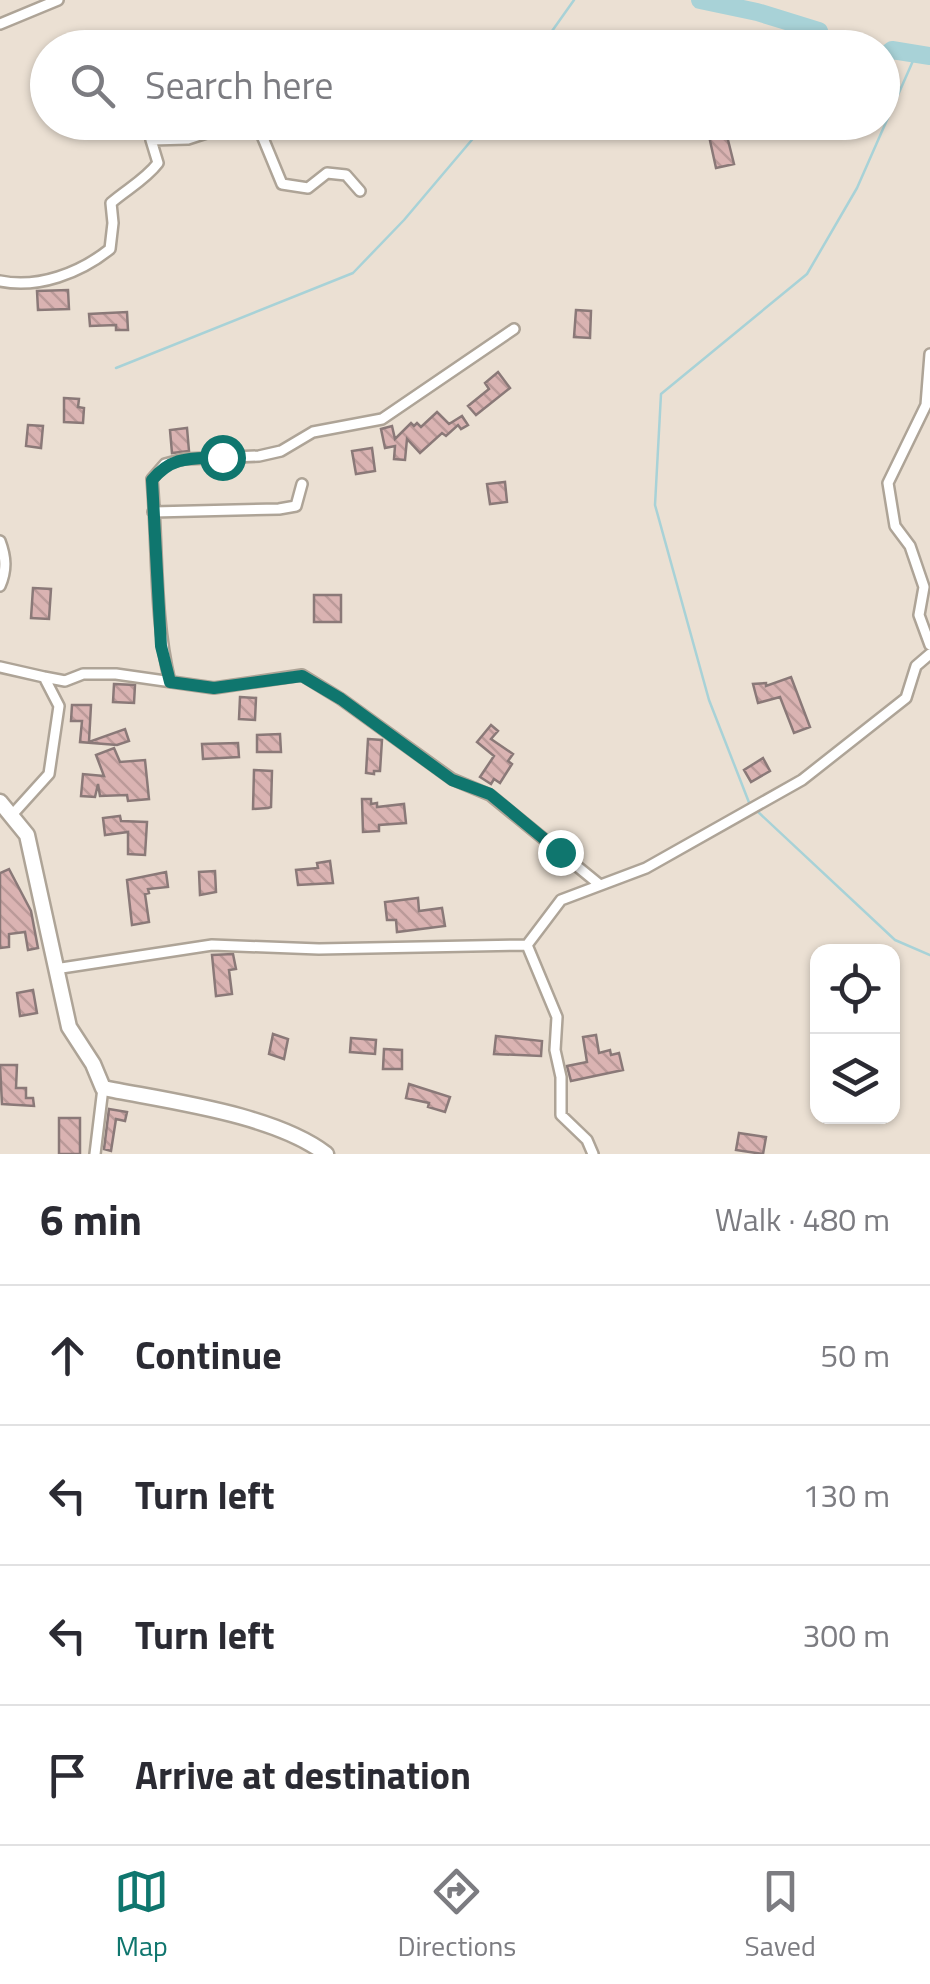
<!DOCTYPE html>
<meta charset="utf-8">
<style>
:root{--surface:#fff;--page:#f2f2f3;--text:#2b2b33;--muted:#7c7c81;--line:#e1e1e2;--accent:#0f766e}
body{margin:0;font-family:"Titillium Web",sans-serif;background:var(--page);color:var(--text)}
.controls{position:absolute;right:30px;bottom:30px;display:grid;overflow:hidden;border-radius:20px;box-shadow:0 2px 8px #0004}
.controls button{width:90px;height:90px;display:grid;place-items:center;padding:0;border:0;border-bottom:2px solid var(--line);background:var(--surface);color:var(--text);font:50px sans-serif}
.stop{position:absolute;width:30px;height:30px;margin:-22px;border:8px solid #0f766e;border-radius:50%;background:#fff}
.stop.end{background:#0f766e;border-color:#fff;box-shadow:0 2px 10px #0008}
.list{margin:0;padding:0;list-style:none}
h2{display:flex;justify-content:space-between;align-items:center;height:130px;margin:0;padding:0 40px;font-size:42px}
h2 small{font-size:32px;font-weight:400;color:var(--muted)}
.list li{display:grid;grid-template-columns:65px 1fr auto;gap:30px;align-items:center;box-sizing:border-box;height:140px;padding:0 40px;border-top:2px solid var(--line)}
.list b{display:block;font-size:38px;white-space:nowrap}
.list em{font-size:32px;font-style:normal;color:var(--muted)}
.icon{flex:none;width:55px;height:55px;fill:none;stroke:currentColor;stroke-width:2;stroke-linecap:round;stroke-linejoin:round}
.map{position:relative;flex:none;width:930px;height:1154px;overflow:hidden}
.search{position:absolute;background:var(--surface);box-shadow:0 2px 8px #0004;left:30px;right:30px;top:30px;height:110px;display:flex;align-items:center;gap:25px;box-sizing:border-box;padding:0 35px;border-radius:55px;color:var(--muted);font-size:38px}
.sheet{height:690px;background:var(--surface)}
nav{display:flex;justify-content:space-around;align-items:center;box-sizing:border-box;height:140px;border-top:2px solid var(--line);background:var(--surface);font-size:28px;color:var(--muted)}
nav a{display:grid;justify-items:center;gap:5px}
nav .on{color:var(--accent)}
.map>svg:first-child{display:block}
</style>
<div class="map">
<svg width="930" height="1154" viewBox="0 0 930 1154">
<defs>
<pattern id="building-back-hatch" width="6" height="6" patternUnits="userSpaceOnUse" patternTransform="scale(2.5)"><rect width="6" height="6" fill="#dab3b2"/><path d="M-1 5l2 2M0 0l6 6M5-1l2 2" fill="none" stroke="#bb9a99"/></pattern>
</defs>
<rect width="100%" height="100%" fill="#ebe0d3"/>
<g fill="none" stroke-linecap="round" stroke-linejoin="round">
<path stroke="#a8d2d7" stroke-width="2.5" d="M540,48L574,0
M116,368L353,273L404,220L487,122
M750,805L709,700L655,505L661,394L807,274L857,188L916,54
M756,810L895,940L930,955"/>
<path stroke="#a8d2d7" stroke-width="18" d="M700,0L757,12L819,31L824,48
M882,58L892,50L930,56"/>
</g>
<path fill="url(#building-back-hatch)" stroke="#8a7978" stroke-width="2.5" d="M726,132L734,164L716,168L709,136Z
M68,290L69,309L38,310L37,291Z
M576,310L591,311L590,338L574,337Z
M127,312L128,330H116V325L90,326L89,314Z
M498,372L510,388L476,415L468,406L489,389L485,383Z
M64,398L79,399L78,407L84,408L83,423L64,422Z
M437,412L449,424L462,416L468,425L461,429L458,425L446,436L442,433L420,453L407,439L405,460L394,459L395,446L385,448L381,429L392,426L395,439L411,423L414,426L417,423L421,427Z
M28,425L43,426L41,448L26,446Z
M187,428L189,451L172,453L170,430Z
M372,448L375,471L356,474L352,451Z
M505,482L507,502L490,504L487,484Z
M33,588L51,589L49,619L31,618Z
M314,595H341V622H314Z
M791,677L810,727L794,733L780,697L758,703L753,684L766,683V686Z
M114,684L135,685L134,703L113,702Z
M240,697L256,698L255,720L239,719Z
M72,705H91L89,742L125,729L129,741L117,745L80,742L82,721H71Z
M491,725L498,731L491,739L513,754L508,761L512,764L500,783L494,779L491,784L480,777L494,756L477,742Z
M280,734L281,752H257V735Z
M368,739L382,740L380,771H374V774L366,773Z
M238,743L239,757L203,759L202,744Z
M114,748L120,762L145,760L149,799L128,801L127,795L100,796L98,784L95,797L81,796L83,774L104,776L96,755Z
M763,758L770,771L751,782L744,770Z
M254,770L272,771L271,807L268,808L253,809Z
M362,799H371V804L377,803V807L404,804L406,823L379,825V831L363,832Z
M120,816L121,821L147,822L145,855L128,854V832L105,835L103,818Z
M330,861L333,883L298,885L296,870L318,868L317,863Z
M9,869L31,911L38,948L28,950L25,932L9,934V947L0,948V873Z
M215,871L216,892L200,895L199,872Z
M166,872L168,887L148,889L149,893L145,894L149,922L132,925L127,880Z
M418,898L419,911L442,908L445,926L397,932L396,920H387L385,902Z
M233,954L236,969L229,970L232,994L216,996L212,955Z
M33,990L37,1013L20,1016L17,993Z
M273,1034L288,1039L284,1059L269,1054Z
M596,1035L599,1053L610,1050L611,1055L619,1053L623,1070L571,1081L567,1066L587,1062L583,1037Z
M496,1036L542,1041L541,1056L494,1054Z
M351,1038L376,1040L375,1054L350,1052Z
M384,1049L402,1050V1069H383Z
M0,1065H17L16,1088H26V1098H33L34,1106L2,1104Z
M409,1084L450,1097L445,1112L428,1107L429,1103L406,1098Z
M109,1109L127,1112L125,1121L116,1119L111,1151L104,1149Z
M59,1118H80V1154H59Z
M739,1133L766,1137L763,1154L736,1150Z"/>
<g fill="none" stroke-linecap="round" stroke-linejoin="round">
<defs>
<path id="street" d="M0,24L58,0
M0,281C38,289 80,273 110,249L113,223L111,203C127,189 145,180 158,163L151,140L188,139L237,123L258,126L282,184L308,188L327,173L346,175L360,191
M930,354L926,405L888,483L895,526L910,546L924,587L919,615L930,645
M153,512L279,509L296,506L302,484
M0,541C6,557 7,570 0,586
M0,667L44,677L59,706L49,774L11,816
M44,677L65,681L83,674H116L214,688L302,675L341,699L452,779L490,795L600,885
M170,682C154,616 158,547 152,479L165,464L184,459L259,456L281,451L313,432L382,419L514,329
M527,945L557,1017L555,1050L561,1077V1115L587,1140L593,1154
M55,969L212,945L319,949L527,945L561,900L646,868L802,780L906,698L916,666L930,654
M95,1154L103,1088"/>
<path id="secondary" d="M0,802L27,835L69,1027L93,1064L103,1088C167,1101 274,1114 326,1154"/>
</defs>
<use href="#street" stroke="#aea497" stroke-width="14"/>
<use href="#secondary" stroke="#aea497" stroke-width="19"/>
<use href="#street" stroke="#fff" stroke-width="9"/>
<use href="#secondary" stroke="#fff" stroke-width="14"/>
</g>
<g fill="none" stroke-linecap="round" stroke-linejoin="round">
<path stroke="#0f766e" stroke-width="12" d="M222,457C192,459 173,455 152,480L161,646L170,682L214,688L302,676L341,699L452,780L490,794L560,852"/>
</g>
</svg>
<div class="controls">
<button><svg class="icon" aria-label="locate" viewBox="0 0 24 24"><circle cx="12" cy="12" r="6"/><path d="M12 2v4M12 18v4M2 12h4M18 12h4"/></svg></button>
<button><svg class="icon" aria-label="layers" viewBox="0 0 24 24"><path d="M12 4l9 5-9 5-9-5zM3 14l9 5 9-5"/></svg></button>
</div>
<div class="stop" style="left:222px;top:457px"></div>
<div class="stop end" style="left:560px;top:852px"></div>
<div class="search"><svg class="icon" aria-label="search" viewBox="0 0 24 24"><circle cx="10" cy="10" r="6"/><path d="M15 15l6 6"/></svg>Search here</div>
</div>
<section class="sheet">
<h2>6 min<small>Walk · 480 m</small></h2>
<ul class="list">
<li><svg class="icon" aria-label="ahead" viewBox="0 0 24 24"><path d="M12 20V5M6 11l6-6 6 6"/></svg><div><b>Continue</b></div><em>50 m</em></li>
<li><svg class="icon" aria-label="left" viewBox="0 0 24 24"><path d="M17 20v-9H6M10 6l-5 5 5 5"/></svg><div><b>Turn left</b></div><em>130 m</em></li>
<li><svg class="icon" aria-label="left" viewBox="0 0 24 24"><path d="M17 20v-9H6M10 6l-5 5 5 5"/></svg><div><b>Turn left</b></div><em>300 m</em></li>
<li><svg class="icon" aria-label="arrive" viewBox="0 0 24 24"><path d="M6 21V4h12l-3 4 3 4H6"/></svg><div><b>Arrive at destination</b></div></li>
</ul>
</section>
<nav>
<a class="on"><svg class="icon" aria-label="map" viewBox="0 0 24 24"><path d="M3 6l6-2 6 2 6-2v14l-6 2-6-2-6 2zM9 4v14M15 6v14"/></svg>Map</a>
<a><svg class="icon" aria-label="directions" viewBox="0 0 24 24"><path d="M12 3l9 9-9 9-9-9zM9 14v-3h6M13 9l2 2-2 2"/></svg>Directions</a>
<a><svg class="icon" aria-label="saved" viewBox="0 0 24 24"><path d="M7 4h10v16l-5-4-5 4z"/></svg>Saved</a>
</nav>
